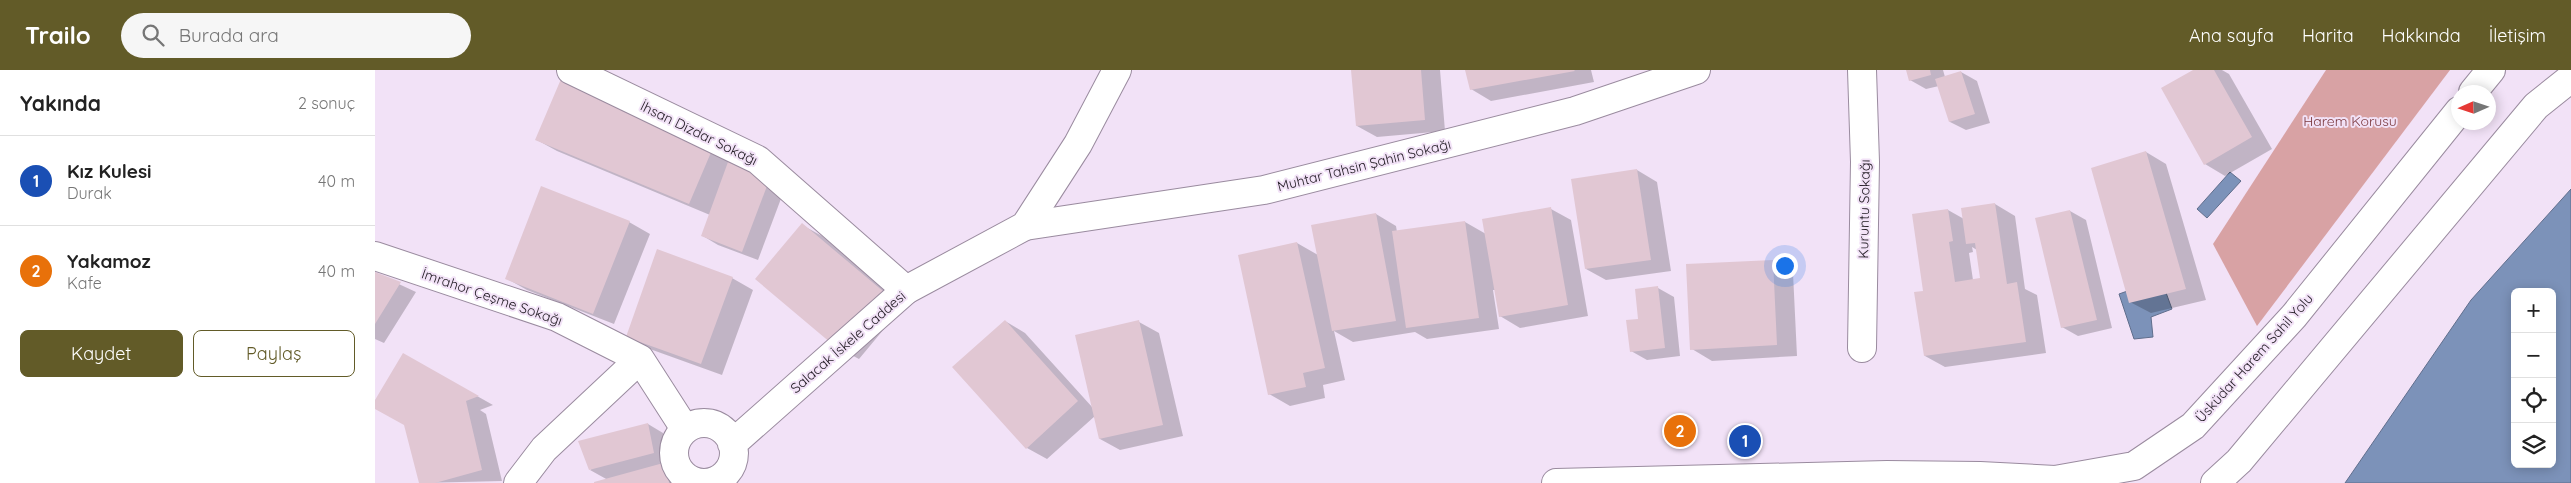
<!DOCTYPE html>
<html lang="tr">
<meta charset="utf-8">
<style>
:root{--surface:#fff;--page:#f6f6f6;--text:#222;--muted:#767676;--line:#e0e0e0;--accent:#625b28}
body{margin:0;font-family:Quicksand,sans-serif;background:var(--page);color:var(--text)}
.controls{position:absolute;right:15px;bottom:15px;display:grid;overflow:hidden;border-radius:8px;box-shadow:0 2px 12px #0003}
.controls button{width:45px;height:45px;display:grid;place-items:center;padding:0;border:0;border-bottom:1px solid var(--line);background:var(--surface);color:var(--text);font:25px sans-serif}
.compass{position:absolute;left:2076px;top:15px;width:45px;height:45px;border-radius:50%;background:var(--surface);box-shadow:0 2px 12px #0003;rotate:267deg}
.you{position:absolute;left:1409px;top:195px;width:18px;height:18px;margin:-12px;border:4px solid #fff;border-radius:50%;background:#1a73e8;box-shadow:0 0 0 8px #1a73e833}
.badge{display:grid;place-items:center;width:32px;height:32px;border-radius:50%;background:var(--accent);color:#fff;font-size:16px;font-weight:700}
.pin{position:absolute;translate:-50% -50%;border:2px solid #fff;box-shadow:0 1px 5px #0006}
.list{margin:0;padding:0;list-style:none}
h2{display:flex;justify-content:space-between;align-items:center;height:65px;margin:0;padding:0 20px;font-size:21px}
h2 small{font-size:16px;font-weight:400;color:var(--muted)}
.list li{display:grid;grid-template-columns:32px 1fr auto;gap:15px;align-items:center;box-sizing:border-box;height:90px;padding:0 20px;border-top:1px solid var(--line)}
.list b{display:block;font-size:19px;white-space:nowrap}
.list p{margin:0;font-size:16px;white-space:nowrap;color:var(--muted)}
.list em{font-size:16px;font-style:normal;color:var(--muted)}
.actions{display:flex;gap:10px;padding:15px 20px}
.actions a{flex:1;padding:11px 0;border:1px solid var(--accent);border-radius:8px;text-align:center;font-size:18px;color:var(--accent)}
.actions .main{background:var(--accent);color:#fff}
.icon{flex:none;width:28px;height:28px;fill:none;stroke:currentColor;stroke-width:2;stroke-linecap:round;stroke-linejoin:round}
.map{position:relative;flex:none;width:2196px;height:413px;overflow:hidden}
header{display:flex;align-items:center;gap:30px;box-sizing:border-box;height:70px;padding:0 25px;background:var(--accent);color:#fff}
header strong{font-size:24px}
nav{display:flex;gap:28px;margin-inline-start:auto;font-size:18px}
.search{width:350px;height:45px;background:var(--page);display:flex;align-items:center;gap:12px;box-sizing:border-box;padding:0 18px;border-radius:28px;color:var(--muted);font-size:19px}
main{display:flex}
aside{flex:1;background:var(--surface)}
.map>svg:first-child{display:block}
</style>
<header>
<strong>Trailo</strong>
<div class="search"><svg class="icon" aria-label="search" viewBox="0 0 24 24"><circle cx="10" cy="10" r="6"/><path d="M15 15l6 6"/></svg>Burada ara</div>
<nav><a>Ana sayfa</a><a>Harita</a><a>Hakkında</a><a>İletişim</a></nav>
</header>
<main>
<aside>
<h2>Yakında<small>2 sonuç</small></h2>
<ul class="list">
<li><span class="badge" style="background:#1a4fb4">1</span><div><b>Kız Kulesi</b><p>Durak</p></div><em>40 m</em></li>
<li><span class="badge" style="background:#e8710a">2</span><div><b>Yakamoz</b><p>Kafe</p></div><em>40 m</em></li>
</ul>
<div class="actions"><a class="main">Kaydet</a><a>Paylaş</a></div>
</aside>
<div class="map">
<svg width="2196" height="413" viewBox="0 0 2196 413">
<rect width="100%" height="100%" fill="#f2e2f7"/>
<path fill="#d8a2a4" d="M1951,0H2075L1882,256L1838,174Z"/>
<path fill="#7c92b9" stroke="#606e8c" fill-rule="evenodd" d="M1855,102L1866,111L1832,148L1822,139Z
M2196,119V413H1970L2096,230ZM2140,222H2177V394H2140Z
M1786,209L1797,239L1776,247L1778,267L1759,269L1744,224Z"/>
<path fill="#0003" fill-rule="evenodd" d="M977,0H1065L1070,61L1002,67L982,56Z
M1091,0H1216L1219,12L1116,31L1096,19Z
M1532,0H1568L1570,7L1586,2L1602,11L1615,53L1591,60L1575,52L1564,16L1551,19L1535,10Z
M1820,0H1847L1854,4L1897,79L1850,106L1830,94Z
M162,70L362,79L356,94L410,118L383,190L343,175L328,166L335,145L182,81Z
M1771,82L1791,94L1831,230L1776,243L1755,232Z
M1262,100L1282,112L1296,201L1231,210L1211,199Z
M1620,134L1640,146L1650,219L1662,225L1671,283L1570,297L1550,286L1549,222L1573,140L1589,149ZM1597,177L1602,180L1606,209L1598,210L1594,183L1598,182Z
M1176,139L1196,150L1213,246L1145,258L1125,246L1120,220H1118L1124,259L1052,269L1040,262L978,272L959,261L970,310L948,315L950,328L915,336L894,324L922,173L943,185L1001,144L1021,156L1022,162L1090,152L1111,164Z
M1695,141L1711,150L1737,258L1703,266L1687,257Z
M254,152L275,164L239,254L152,220L131,208Z
M427,155L447,166L529,235L484,289L463,278Z
M1398,191L1418,203L1422,286L1337,291L1317,279Z
M0,203L41,222L9,273L0,269Z
M357,208L378,220L347,305L272,278L252,266Z
M1283,218L1299,227L1305,286L1272,290L1256,281L1264,250L1261,220Z
M630,251L650,263L718,338L764,252L784,263L808,366L745,380L725,369L720,346L672,389L652,378Z
M29,285L118,335L105,340L111,344L127,411L46,413L31,355L0,338V332Z
M273,354L288,363L294,391L290,393L312,405L313,413H222L233,410L215,400Z"/>
<path fill="#e1c7d3" d="M976,0H1046L1050,50L981,56Z
M1090,0H1199L1200,1L1095,20Z
M1531,0H1555L1556,5L1534,11Z
M1818,0H1839L1877,67L1829,95L1786,18Z
M1586,1L1600,44L1574,52L1560,9Z
M189,2L343,66L314,134L160,70Z
M1771,81L1811,219L1754,233L1716,98Z
M353,92L395,108L367,182L326,166Z
M1262,99L1276,190L1210,199L1196,109Z
M166,116L255,151L218,244L130,209Z
M1620,133L1632,214L1642,212L1651,272L1549,286L1539,222L1548,221L1537,144L1573,139L1578,171L1574,172L1580,212L1605,208L1600,173L1591,174L1586,138Z
M1176,137L1193,235L1124,247L1107,149Z
M1695,140L1722,250L1686,258L1660,148Z
M1001,143L1021,251L957,261L936,155Z
M1090,151L1104,248L1031,258L1017,161Z
M427,153L509,222L463,279L380,209Z
M922,172L950,298L928,303L931,317L893,325L863,185Z
M282,179L358,207L326,294L251,267Z
M1398,190L1402,275L1315,280L1311,194Z
M0,202L26,212L0,254Z
M1283,216L1290,278L1255,282L1251,250L1263,249L1260,219Z
M630,250L703,331L651,379L577,297Z
M764,250L788,355L724,369L700,265Z
M28,283L104,326L91,331L107,400L60,413H44L29,355L0,339V330Z
M273,353L279,383L214,400L203,371Z
M292,392L294,413H219V412Z"/>
<g fill="none" stroke-linecap="round" stroke-linejoin="round">
<defs>
<path id="pedestrian" d="M1487,278L1490,92L1487,0"/>
<path id="minor" d="M196,0L383,90L531,220
M650,156L889,120L1200,41L1321,0
M0,186L182,247L265,289L310,359
M143,413L169,379L265,289"/>
<path id="tertiary" d="M299 383a30 30 0 1 1 60 0a30 30 0 1 1-60 0Z
M357,374L531,220L650,156L703,74L742,0"/>
<path id="primary" d="M2098,22L2116,0
M1181,413L1512,405L1605,406L1680,410L1759,396L1818,356L1919,246L2084,41
M1840,413L1864,391L2161,36L2196,8"/>
</defs>
<use href="#pedestrian" stroke="#9a8b9f" stroke-width="30"/>
<use href="#minor" stroke="#9a8b9f" stroke-width="30"/>
<use href="#tertiary" stroke="#9a8b9f" stroke-width="30"/>
<use href="#primary" stroke="#9a8b9f" stroke-width="30"/>
<use href="#pedestrian" stroke="#fff" stroke-width="28"/>
<use href="#minor" stroke="#fff" stroke-width="28"/>
<use href="#tertiary" stroke="#fff" stroke-width="28"/>
<use href="#primary" stroke="#fff" stroke-width="28"/>
</g>
<g text-anchor="middle" stroke-width="4" stroke-linejoin="round" paint-order="stroke">
<g font-size="14" fill="#7b383e" stroke="#f2e2f7">
<text x="1975" y="56">Harem Korusu</text>
</g>
<g font-size="14" fill="#201a22" stroke="#f2e2f7">
<text transform="translate(324 63) rotate(26)" y="5">İhsan Dizdar Sokağı</text>
<text transform="translate(989 95) rotate(-14)" y="5">Muhtar Tahsin Şahin Sokağı</text>
<text transform="translate(1489 139) rotate(-89)" y="5">Kuruntu Sokağı</text>
<text transform="translate(117 227) rotate(19)" y="5">İmrahor Çeşme Sokağı</text>
<text transform="translate(473 272) rotate(-41)" y="5">Salacak İskele Caddesi</text>
<text transform="translate(1879 288) rotate(-48)" y="5">Üsküdar Harem Sahil Yolu</text>
</g>
</g>
</svg>
<div class="controls">
<button>+</button>
<button>−</button>
<button><svg class="icon" aria-label="locate" viewBox="0 0 24 24"><circle cx="12" cy="12" r="6"/><path d="M12 2v4M12 18v4M2 12h4M18 12h4"/></svg></button>
<button><svg class="icon" aria-label="layers" viewBox="0 0 24 24"><path d="M12 4l9 5-9 5-9-5zM3 14l9 5 9-5"/></svg></button>
</div>
<svg class="compass" viewBox="-18 -18 36 36"><path d="M0-13l5 13h-10z" fill="#e53935"/><path d="M0 13l5-13h-10z" fill="#767676"/></svg>
<div class="you"></div>
<div class="pin badge" style="left:1370px;top:371px;background:#1a4fb4">1</div>
<div class="pin badge" style="left:1305px;top:361px;background:#e8710a">2</div>
</div>
</main>
